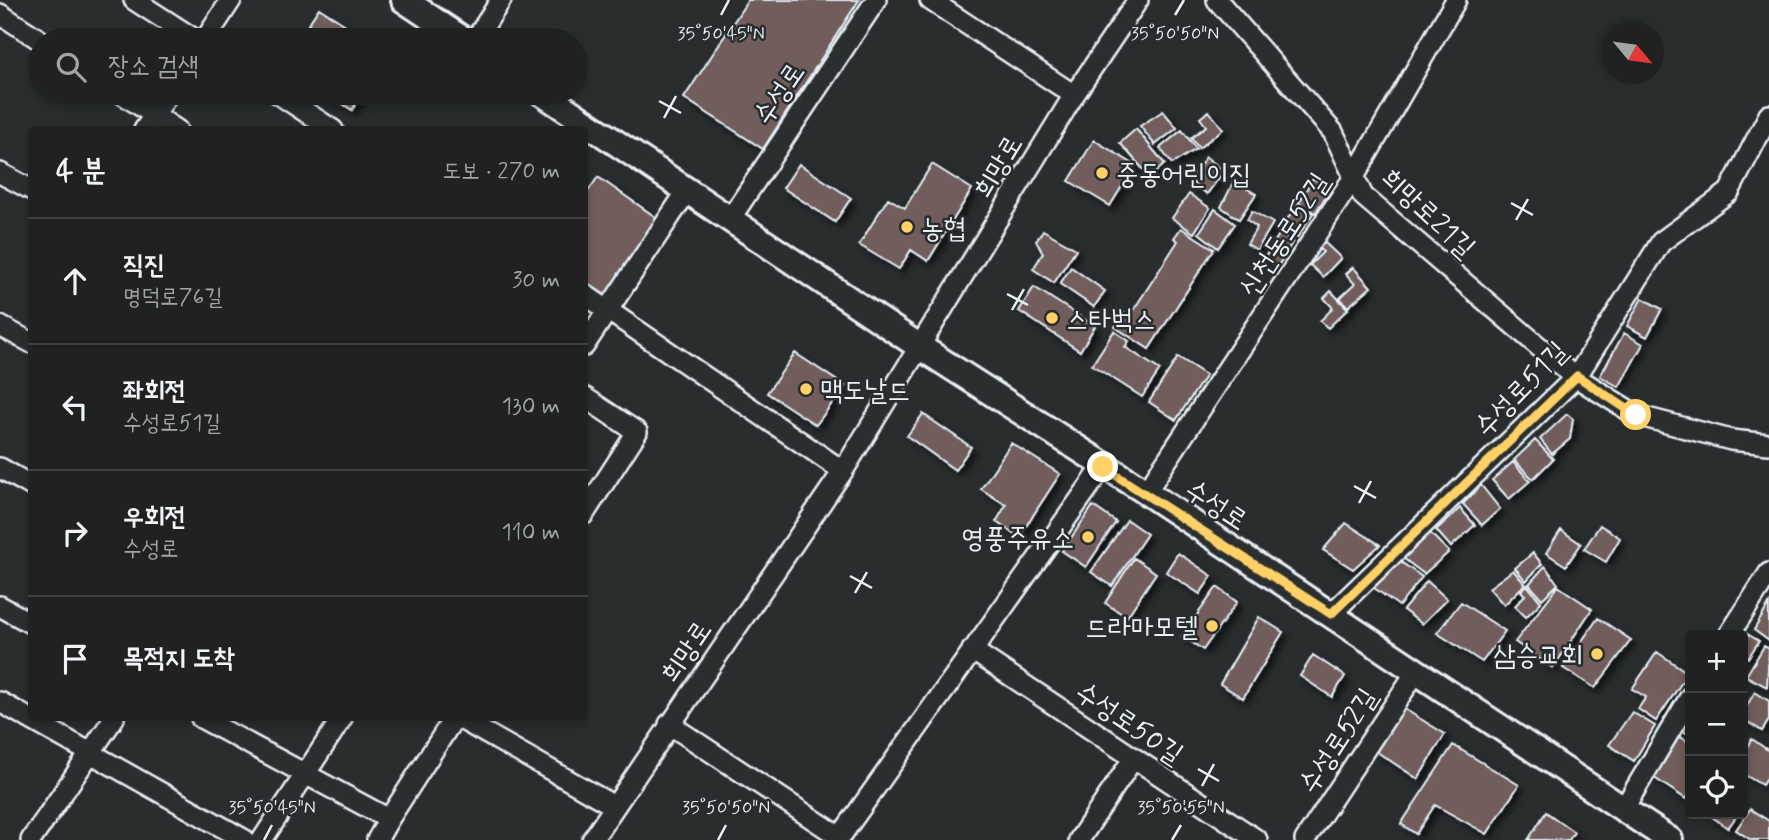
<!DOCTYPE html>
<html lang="ko">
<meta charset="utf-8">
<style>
:root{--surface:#202222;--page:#2d2f2f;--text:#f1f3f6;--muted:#a2a4a5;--line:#3d3f40}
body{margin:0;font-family:Mynerve,"Poor Story",sans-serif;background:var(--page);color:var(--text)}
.controls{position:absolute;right:21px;bottom:21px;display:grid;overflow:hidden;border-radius:7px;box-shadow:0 4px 10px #0003}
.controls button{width:63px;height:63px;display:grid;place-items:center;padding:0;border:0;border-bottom:2px solid var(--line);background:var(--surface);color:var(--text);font:35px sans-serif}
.compass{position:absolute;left:1601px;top:21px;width:63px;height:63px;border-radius:50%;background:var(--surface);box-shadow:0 4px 10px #0003;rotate:119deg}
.stop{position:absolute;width:21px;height:21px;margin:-16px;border:5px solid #ffd166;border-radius:50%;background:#fff}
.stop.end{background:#ffd166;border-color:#fff;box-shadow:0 2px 7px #0008}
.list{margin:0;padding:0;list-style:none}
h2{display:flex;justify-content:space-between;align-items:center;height:91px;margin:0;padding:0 28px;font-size:30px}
h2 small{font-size:23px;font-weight:400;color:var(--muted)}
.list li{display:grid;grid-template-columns:46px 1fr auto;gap:21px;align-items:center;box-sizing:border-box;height:126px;padding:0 28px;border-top:2px solid var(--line)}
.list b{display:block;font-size:26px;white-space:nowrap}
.list p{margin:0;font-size:23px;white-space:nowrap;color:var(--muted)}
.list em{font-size:23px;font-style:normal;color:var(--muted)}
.icon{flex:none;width:38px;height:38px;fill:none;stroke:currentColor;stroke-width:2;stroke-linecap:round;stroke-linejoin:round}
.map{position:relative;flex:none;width:1769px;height:840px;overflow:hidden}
.search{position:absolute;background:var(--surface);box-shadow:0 4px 10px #0003;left:28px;top:28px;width:560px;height:77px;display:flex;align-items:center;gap:18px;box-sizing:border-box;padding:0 24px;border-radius:38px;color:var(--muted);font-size:26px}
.panel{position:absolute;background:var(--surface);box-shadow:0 4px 10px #0003;left:28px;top:126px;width:560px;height:595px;border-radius:7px}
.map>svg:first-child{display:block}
</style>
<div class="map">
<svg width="1769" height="840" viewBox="0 0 1769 840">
<defs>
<filter id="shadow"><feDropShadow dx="4.5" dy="4.5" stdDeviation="3.5" flood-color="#0009"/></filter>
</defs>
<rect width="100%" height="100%" fill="#2a2d2e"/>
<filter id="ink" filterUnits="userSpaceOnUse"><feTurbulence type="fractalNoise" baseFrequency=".0143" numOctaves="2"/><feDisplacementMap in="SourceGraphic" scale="14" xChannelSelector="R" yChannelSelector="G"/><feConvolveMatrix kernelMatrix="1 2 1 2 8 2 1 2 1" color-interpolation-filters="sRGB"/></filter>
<g filter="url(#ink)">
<path fill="#705d5c" stroke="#e8f1f8" stroke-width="2" filter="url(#shadow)" d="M748,0H859L763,149L684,98Z
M319,8L369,40H298Z
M326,93H363L352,110Z
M1163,111L1177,128L1155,145L1140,126Z
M1209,111L1223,129L1199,148L1191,138L1206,126L1200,118Z
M1136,129L1165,164L1150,177L1120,143Z
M1182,130L1196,149L1172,164L1160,148Z
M1094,140L1135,165L1110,206L1069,181Z
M1206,157L1224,171L1207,194L1189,180Z
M799,164L851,198L835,222L783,188Z
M932,164L972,189L928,261L911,250L899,269L859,245L888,198L905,208Z
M598,177L657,218L605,296L584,282V197Z
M1313,178L1330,190L1315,213L1299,203Z
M1234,181L1256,194L1239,219L1221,207Z
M1189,194L1210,208L1194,233L1172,218Z
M1298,204L1313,213L1297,238L1281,228Z
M1215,209L1235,224L1218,248L1199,233Z
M1252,211L1273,223L1257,250L1247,244L1257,227L1247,220Z
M1181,228L1214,249L1149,349L1115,327L1124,313L1129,317L1178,241L1174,238Z
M1043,230L1076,249L1054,283L1033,269L1043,253L1036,241Z
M1280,233L1293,241L1278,266L1265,257Z
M1323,241L1341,258L1323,277L1310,265L1323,252L1317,247Z
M1071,267L1105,291L1094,307L1060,284Z
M1353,267L1371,287L1348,307L1340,298L1355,284L1346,274Z
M1034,287L1095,326L1080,351L1019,311Z
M1331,291L1348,309L1328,328L1320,321L1333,308L1324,298Z
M1642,298L1662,309L1647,337L1627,326Z
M1114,331L1129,341L1125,347L1160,370L1142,397L1092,365Z
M1624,333L1643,344L1619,387L1600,376Z
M795,353L845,386L816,425L767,393Z
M1178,357L1206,375L1176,420L1149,402Z
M923,414L971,447L955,470L907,436Z
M1567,414L1573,419L1570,439L1552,454L1540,439Z
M1535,440L1553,459L1533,479L1514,460Z
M1011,443L1060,474L1019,537L996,522L1006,505L981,489Z
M1513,462L1530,481L1509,499L1492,480Z
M1481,485L1500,509L1482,525L1463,504Z
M1093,506L1116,522L1086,567L1062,551Z
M1460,508L1475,525L1451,547L1436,530Z
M1127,520L1147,534L1112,586L1091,572Z
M1346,523L1380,545L1353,569L1323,550Z
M1600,525L1620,538L1606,562L1584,549Z
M1561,530L1581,544L1566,566L1546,553Z
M1430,533L1449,552L1424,574L1403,558Z
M1178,553L1212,576L1200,594L1166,572Z
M1533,553L1542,564L1526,581L1515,568Z
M1134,558L1156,573L1127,617L1105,603Z
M1398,560L1422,577L1399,606L1370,585Z
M1545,566L1558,584L1542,599L1529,584Z
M1513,570L1525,584L1504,605L1489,588Z
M1427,581L1447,599L1422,624L1403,610Z
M1527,585L1541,602L1526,617L1515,606L1525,595L1521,591Z
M1558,586L1592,609L1553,668L1515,642Z
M1217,587L1237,602L1203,650L1182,636Z
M1461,602L1505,631L1482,662L1437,633Z
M1769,604V641L1754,630Z
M1259,617L1283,632L1243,698L1220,684Z
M1598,618L1631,640L1595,688L1563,668Z
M1744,632L1759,641L1748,658L1743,655Z
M1764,646L1769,649L1767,687L1746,676Z
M1657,652L1688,673L1656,721L1638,709L1646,697L1632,689Z
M1313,655L1345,676L1332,697L1300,676Z
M1755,692L1769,701V720L1762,731L1743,719V712Z
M1401,707L1445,734L1418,779L1374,750Z
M1632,712L1655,726L1634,761L1609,745Z
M1690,715V735L1681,730Z
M1676,734L1690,743V793L1686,799L1650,775Z
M1752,739L1769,751V774L1762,785L1743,774V753Z
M1453,745L1519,785L1487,834L1435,805L1416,834L1401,824Z
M1750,809L1769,821V840H1751L1736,830Z
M1546,812L1574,832L1569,840H1528Z
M1708,814H1738L1728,828Z"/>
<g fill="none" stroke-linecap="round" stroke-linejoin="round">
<defs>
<path id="minor" d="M134,0L196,40
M930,0L1074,95
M1217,0L1333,132L1363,196L1571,374L1636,415L1731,440L1769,444
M0,14L40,40
M205,40L231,0
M475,40L501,0
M121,93L177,130
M277,93L333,130
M144,130L169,93
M0,173L32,190
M730,219L876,0
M584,294L843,471
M0,326L32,343
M584,346L687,191
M584,397L637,432L584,514
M0,468L32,486
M1146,492L1354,177L1456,0
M0,606L32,624
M1331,614L1577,376L1661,242L1729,192L1769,115
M1729,635L1769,573
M972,650L1257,840
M0,702L245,840
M201,718L389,819L454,718
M459,718L614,806
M669,724L840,837
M1624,808L1690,697
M31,840L114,718
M262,840L342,718
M377,840L389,819
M592,840L843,471L1074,95L1138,0
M838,840L1103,467
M1079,840L1133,759
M1305,840L1416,672"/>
<path id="major" d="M404,0L464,40
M542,93L920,347L1146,492L1670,840"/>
</defs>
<use href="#minor" stroke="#e8f1f8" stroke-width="24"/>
<use href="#major" stroke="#e8f1f8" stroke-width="30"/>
<use href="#minor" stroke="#2a2d2e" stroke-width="19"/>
<use href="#major" stroke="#2a2d2e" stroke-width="24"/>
</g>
</g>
<g fill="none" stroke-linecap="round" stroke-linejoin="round" filter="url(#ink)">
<path stroke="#ffd166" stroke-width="9" d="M1103,467L1331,614L1577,376L1636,415"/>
</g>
<path fill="none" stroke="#e8f1f8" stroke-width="2.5" d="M721,15L729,0M1175,15L1184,0M659,101L681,113M664,118L676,96M1511,203L1533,215M1516,220L1528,199M1007,294L1028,305M1012,310L1024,289M1354,486L1376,498M1359,503L1371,481M850,576L872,588M855,593L867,572M1198,769L1219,781M1202,786L1214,764M264,840L272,825M718,840L726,825M1172,840L1181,825"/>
<g fill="#ffd166" stroke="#2a2d2e" stroke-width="2.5">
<circle cx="1102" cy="173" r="7"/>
<circle cx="907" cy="227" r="7"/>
<circle cx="1052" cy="318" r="7"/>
<circle cx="806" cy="389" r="7"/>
<circle cx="1088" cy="537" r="7"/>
<circle cx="1212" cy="626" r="7"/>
<circle cx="1597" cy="654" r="7"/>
</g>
<g text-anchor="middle" stroke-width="5" stroke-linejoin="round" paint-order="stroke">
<g font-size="28" fill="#e8f1f8" stroke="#2a2d2e">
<text transform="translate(778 93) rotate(-56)" y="10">수성로</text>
<text transform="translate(997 166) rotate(-59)" y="10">희망로</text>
<text transform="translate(1429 212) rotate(43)" y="10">희망로21길</text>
<text transform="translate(1283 234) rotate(-57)" y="10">신천동로52길</text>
<text transform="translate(1520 388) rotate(-46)" y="10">수성로51길</text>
<text transform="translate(1217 504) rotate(33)" y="10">수성로</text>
<text transform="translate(685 651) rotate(-56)" y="10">희망로</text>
<text transform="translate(1130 722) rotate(34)" y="10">수성로50길</text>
<text transform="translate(1337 740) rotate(-57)" y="10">수성로52길</text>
</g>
<g font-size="28" fill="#e8f1f8" stroke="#2a2d2e" text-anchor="start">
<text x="1116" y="183">중동어린이집</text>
<text x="921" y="237">농협</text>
<text x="1066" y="328">스타벅스</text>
<text x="820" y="399">맥도날드</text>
<text x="1074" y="547" text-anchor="end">영풍주유소</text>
<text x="1198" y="636" text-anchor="end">드라마모텔</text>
<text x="1583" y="664" text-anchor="end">삼승교회</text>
</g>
</g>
<g font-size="18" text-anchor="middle" fill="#e8f1f8" stroke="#2a2d2e" stroke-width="5" stroke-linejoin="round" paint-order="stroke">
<text x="721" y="39">35°50'45"N</text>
<text x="1175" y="39">35°50'50"N</text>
<text x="272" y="813">35°50'45"N</text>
<text x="726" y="813">35°50'50"N</text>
<text x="1181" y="813">35°50'55"N</text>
</g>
</svg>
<div class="controls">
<button>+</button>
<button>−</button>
<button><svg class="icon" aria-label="locate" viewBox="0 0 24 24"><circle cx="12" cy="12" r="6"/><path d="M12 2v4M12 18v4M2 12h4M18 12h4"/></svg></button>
</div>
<svg class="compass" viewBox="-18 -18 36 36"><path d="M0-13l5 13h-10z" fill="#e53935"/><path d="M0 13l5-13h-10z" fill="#a2a4a5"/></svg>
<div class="stop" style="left:1636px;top:415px"></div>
<div class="stop end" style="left:1103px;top:467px"></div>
<div class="search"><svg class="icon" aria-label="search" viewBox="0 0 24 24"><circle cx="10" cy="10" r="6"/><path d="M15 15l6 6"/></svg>장소 검색</div>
<section class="panel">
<h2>4 분<small>도보 · 270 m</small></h2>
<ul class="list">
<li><svg class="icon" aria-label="ahead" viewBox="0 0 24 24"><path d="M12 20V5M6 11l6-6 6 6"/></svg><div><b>직진</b><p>명덕로76길</p></div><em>30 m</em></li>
<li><svg class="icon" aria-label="left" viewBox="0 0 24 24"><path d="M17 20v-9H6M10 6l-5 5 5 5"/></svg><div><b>좌회전</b><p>수성로51길</p></div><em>130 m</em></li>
<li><svg class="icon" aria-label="right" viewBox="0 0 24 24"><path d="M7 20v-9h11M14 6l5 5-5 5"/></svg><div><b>우회전</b><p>수성로</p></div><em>110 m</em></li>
<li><svg class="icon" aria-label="arrive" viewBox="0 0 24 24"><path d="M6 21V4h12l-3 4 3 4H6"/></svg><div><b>목적지 도착</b></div></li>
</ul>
</section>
</div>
